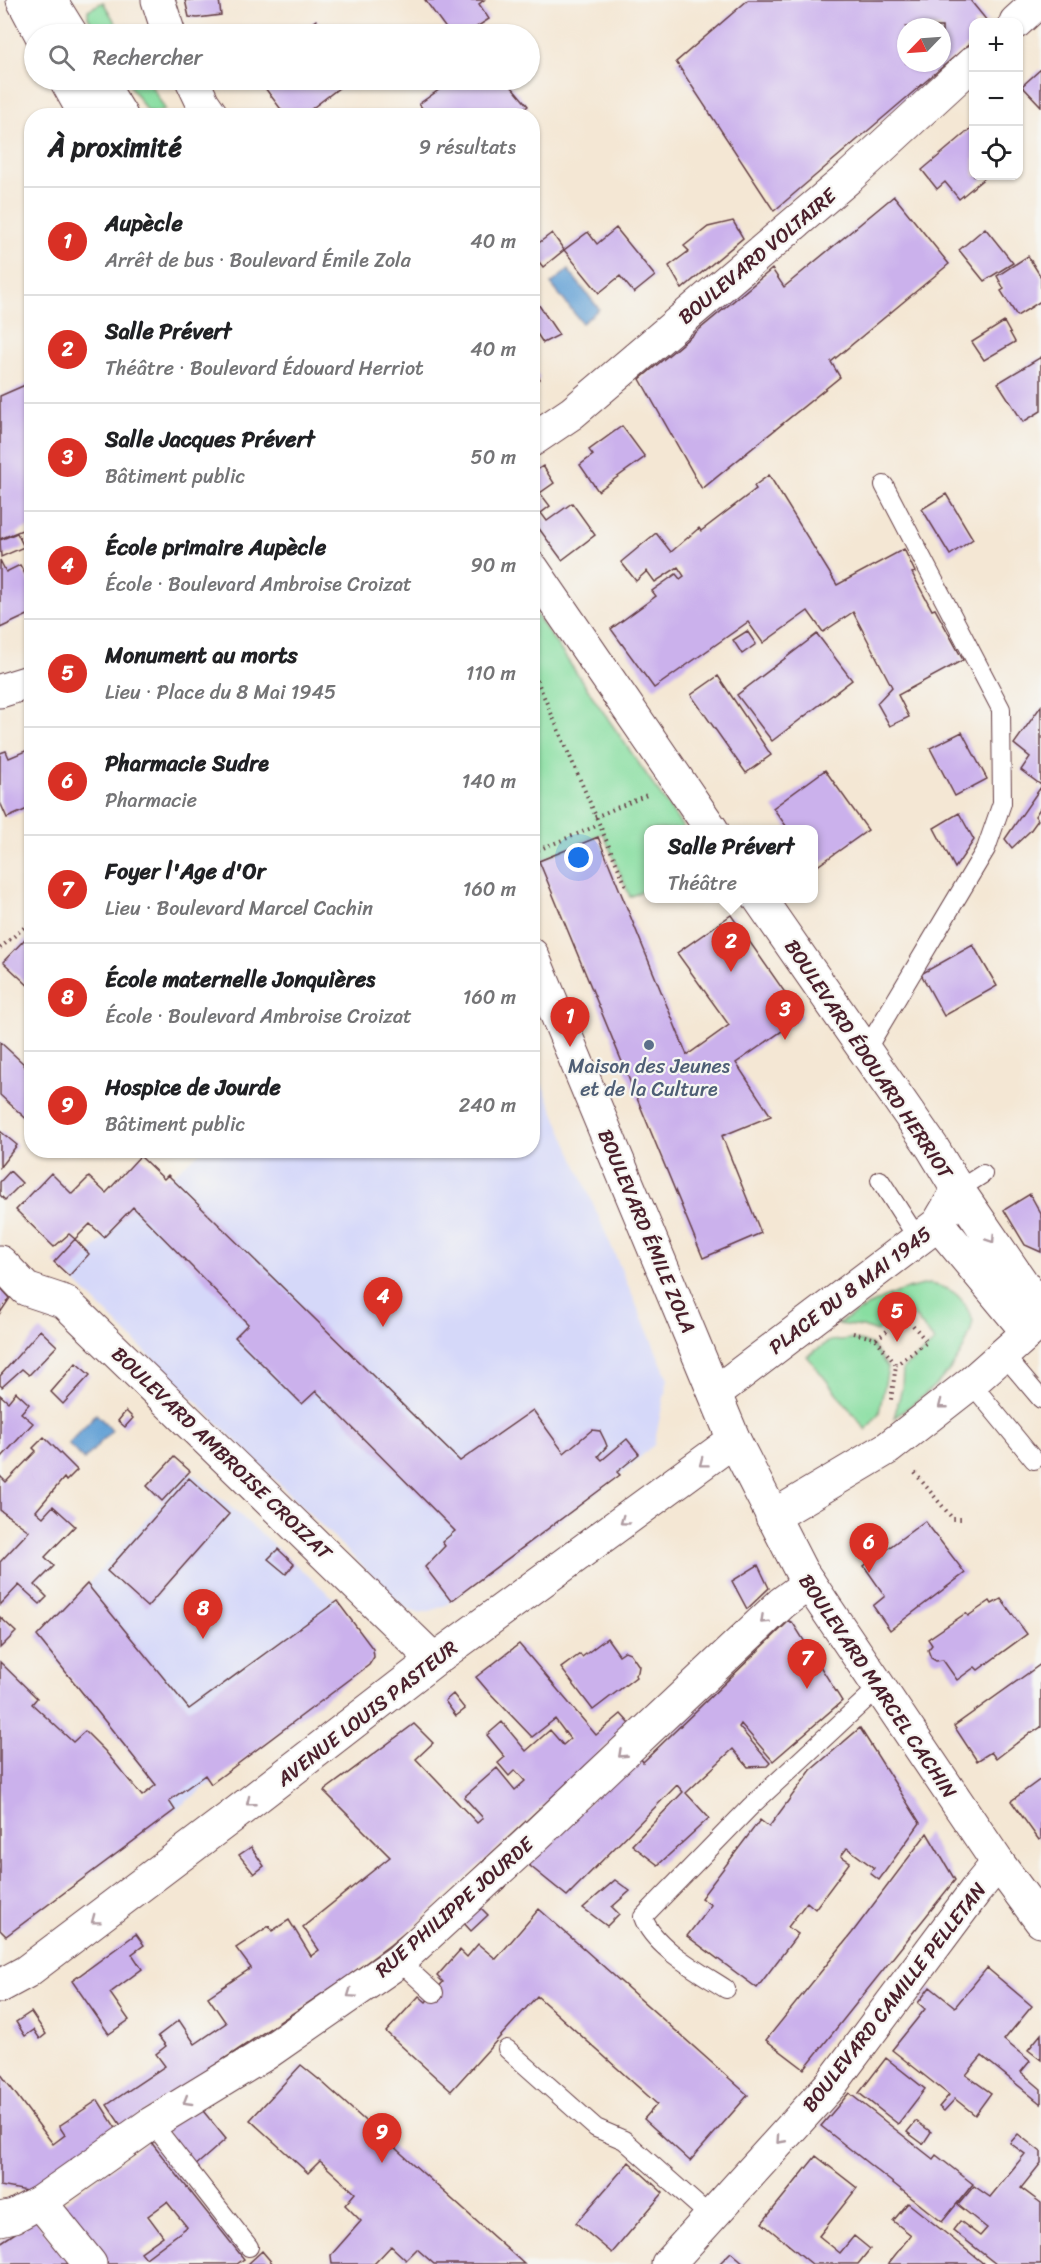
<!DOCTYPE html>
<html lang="fr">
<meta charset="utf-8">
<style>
:root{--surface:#fff;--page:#f6f6f6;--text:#202124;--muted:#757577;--line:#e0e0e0;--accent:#d93025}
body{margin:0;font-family:Sriracha,sans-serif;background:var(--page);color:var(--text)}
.controls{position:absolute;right:18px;top:18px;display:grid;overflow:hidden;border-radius:12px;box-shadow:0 2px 4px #0004}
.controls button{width:54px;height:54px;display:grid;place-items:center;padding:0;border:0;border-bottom:2px solid var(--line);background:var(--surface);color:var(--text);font:30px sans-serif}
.compass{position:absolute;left:897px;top:18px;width:54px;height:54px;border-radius:50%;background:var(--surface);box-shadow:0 2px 4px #0004;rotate:245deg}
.you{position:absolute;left:579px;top:858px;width:21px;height:21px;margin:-15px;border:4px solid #fff;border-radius:50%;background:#1a73e8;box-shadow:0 0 0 9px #1a73e833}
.badge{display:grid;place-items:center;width:39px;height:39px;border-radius:50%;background:var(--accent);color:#fff;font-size:20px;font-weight:700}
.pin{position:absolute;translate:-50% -50px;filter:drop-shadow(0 2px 3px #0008)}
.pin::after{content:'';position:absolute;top:32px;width:21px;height:18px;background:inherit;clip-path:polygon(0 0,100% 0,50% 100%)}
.popup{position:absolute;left:644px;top:825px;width:174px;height:78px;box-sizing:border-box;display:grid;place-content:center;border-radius:12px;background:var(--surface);filter:drop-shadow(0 2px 4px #0005);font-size:20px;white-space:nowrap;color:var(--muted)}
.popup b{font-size:22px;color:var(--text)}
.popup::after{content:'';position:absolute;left:50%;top:100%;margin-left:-12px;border:12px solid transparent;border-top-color:var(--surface)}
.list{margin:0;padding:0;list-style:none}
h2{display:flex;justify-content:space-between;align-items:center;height:78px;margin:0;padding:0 24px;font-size:26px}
h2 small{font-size:20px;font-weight:400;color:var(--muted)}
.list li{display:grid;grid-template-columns:39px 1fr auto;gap:18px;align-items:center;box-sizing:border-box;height:108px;padding:0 24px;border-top:2px solid var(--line)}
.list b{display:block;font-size:22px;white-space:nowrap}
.list p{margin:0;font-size:20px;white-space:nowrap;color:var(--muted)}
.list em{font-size:20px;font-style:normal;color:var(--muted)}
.icon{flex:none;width:33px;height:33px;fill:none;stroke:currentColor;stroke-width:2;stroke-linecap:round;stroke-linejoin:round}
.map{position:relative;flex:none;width:1041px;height:2264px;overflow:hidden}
.search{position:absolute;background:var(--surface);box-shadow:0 2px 4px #0004;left:24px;top:24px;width:516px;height:66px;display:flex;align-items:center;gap:15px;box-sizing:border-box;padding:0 21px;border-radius:33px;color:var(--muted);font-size:22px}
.panel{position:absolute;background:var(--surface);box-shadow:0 2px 4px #0004;left:24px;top:108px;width:516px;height:1050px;border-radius:24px}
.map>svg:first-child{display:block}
</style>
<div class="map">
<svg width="1041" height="2264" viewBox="0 0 1041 2264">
<rect width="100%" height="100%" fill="#f6f6f2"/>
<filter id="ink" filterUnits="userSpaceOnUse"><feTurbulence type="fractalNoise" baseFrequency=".0167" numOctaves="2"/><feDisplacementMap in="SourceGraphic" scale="12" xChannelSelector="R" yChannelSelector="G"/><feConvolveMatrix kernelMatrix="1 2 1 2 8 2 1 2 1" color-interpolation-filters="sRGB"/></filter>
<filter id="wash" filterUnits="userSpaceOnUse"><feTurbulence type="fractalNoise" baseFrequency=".008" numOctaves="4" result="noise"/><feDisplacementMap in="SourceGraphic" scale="24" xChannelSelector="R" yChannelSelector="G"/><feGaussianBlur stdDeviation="1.35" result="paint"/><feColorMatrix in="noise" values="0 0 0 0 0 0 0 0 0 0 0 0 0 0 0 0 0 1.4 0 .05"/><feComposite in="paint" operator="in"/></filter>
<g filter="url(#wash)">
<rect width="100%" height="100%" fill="#f4e7d4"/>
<path fill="#d5d8f9" d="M533,1063L668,1379L654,1445L620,1475L446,1605L430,1611L418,1613L404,1607L69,1276L133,1207L164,1179L168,1175L170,1177L201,1151L532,1150Z
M190,1471L337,1601L373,1649L374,1657L328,1695L175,1810L37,1636L76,1597Z"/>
<path fill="#88dea1" stroke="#697e66" stroke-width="1.5" d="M103,2L122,34H98L88,17V10Z
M126,80H148L165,109L156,112L147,111Z
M533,610L684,829L648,830V888L630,897L603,833L539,861L533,847Z
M929,1284C955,1288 963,1297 973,1321C964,1366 930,1392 894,1418L902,1388L903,1368L935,1342L908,1308L876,1332L863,1327L837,1324C869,1306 892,1290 929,1284Z
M851,1339L871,1344L888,1368L879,1413L866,1430L807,1356L830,1341Z"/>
<path fill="#65a2d6" stroke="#586080" stroke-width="1.5" d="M568,270L599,309L582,323L551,284Z
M96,1414L112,1430L84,1460L68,1444Z"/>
<g id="blocks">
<path fill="#cbb1ec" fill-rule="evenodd" d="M185,0H219L221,15L197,18L189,17Z
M425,0H484L479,4L489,19L466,34H450Z
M748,0H970L988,22H974V40L774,211L676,62ZM906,27H942V63H906Z
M316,20L327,34H297Z
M1041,69V106L1022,86Z
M259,80H341L344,84L302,116H286Z
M453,80H506L528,106L515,116H470L468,113L464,116H428L419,104Z
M974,126V176H987L959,199L945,182L937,189L922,170Z
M894,196L949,264L831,362L840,377L702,489L640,379L772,269L784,287Z
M733,221L743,238L682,289L669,266L689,251L684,246L708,227Z
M616,228L655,276L634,293L620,276L599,293L564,250L588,232L597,244Z
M985,228L1013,263L984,281L959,250Z
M552,233L564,250L543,267L532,253V248Z
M1028,256L1041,277V301L1017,316L1001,291L1004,289L997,276Z
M532,295L559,335L543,343L532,326Z
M1004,322L1015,342L984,360L972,342Z
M1041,357V411L1023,422L998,383Z
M532,366L540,379L532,383Z
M32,382V526L0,539V396Z
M622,426L645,457L598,491L580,465L593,455L589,450Z
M543,466L554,483L540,493L550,506L541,513L547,521L572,503L595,535L562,560L532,519L534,518L532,515V473Z
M769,475L837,585L904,549L915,572L912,573L932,610L935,609L963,660L898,695L909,717L890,726L877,703L892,687L853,612L823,632L808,611L763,643L748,622L654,688L611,629L656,596L652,591L676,574L680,579L684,576L678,567L655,582L647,571L636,581L621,562L656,533L671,552L699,528L701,531L756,489L754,486Z
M946,494L973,539L950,555L922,509Z
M17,533L24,547L1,557L0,540Z
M0,560L6,572L20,565L32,587V613L0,628Z
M747,631L756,644L742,654L733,640Z
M817,634L852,680L772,741L737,695Z
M718,676L771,755L746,773L691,695Z
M1041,706V785L1021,770L1030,757L1014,744Z
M962,732L987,779L955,796L930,748Z
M30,749L32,807L7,818L0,802V753L6,751L9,758Z
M825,770L868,830L816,867L813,863V830H789L773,808Z
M1041,787V807L1035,816L1038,820L1030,831L1012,848L1005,839Z
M959,813L974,840L955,868L934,828Z
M598,837L687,1055L729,1025L677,953L731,915L802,1017L736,1063L771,1116L722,1136L761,1233L703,1258L539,861Z
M25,939L32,945V989L3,962Z
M973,945L997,986L944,1016L921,974Z
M0,1042L24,1064L23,1065L32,1074V1124L0,1095Z
M0,1131L17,1145L0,1167Z
M140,1156L164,1179L168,1175L460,1461L533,1410L564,1453L592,1430L600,1431L605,1441L607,1446L598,1456L602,1460L627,1439L639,1454L617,1472L620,1475L451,1601L425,1567L445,1546L442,1542L455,1531L316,1391L302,1404L235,1337L248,1324L133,1207L104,1237L90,1224L75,1239L69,1234L54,1247L16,1210L51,1173L72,1194L89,1177L106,1193Z
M10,1171L22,1183L5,1200L0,1195V1182Z
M1030,1194L1041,1214V1252L1025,1245L1004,1210Z
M75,1239L89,1254L69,1276L54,1262Z
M0,1287L10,1298L0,1313Z
M40,1330L57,1346L29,1375L22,1369L2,1387L0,1385V1376Z
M76,1363L90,1375L63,1404L51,1392Z
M16,1392L29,1404L21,1413L33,1423L0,1459V1395L8,1402Z
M126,1411L133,1418L125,1427L118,1421Z
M44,1437L77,1470L66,1481L64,1478L36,1511L43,1517L53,1506L75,1526L45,1557L54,1566L35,1585L47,1597L40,1604L19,1585L0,1605V1562L29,1531L0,1510V1476L6,1482L36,1451L33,1448Z
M174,1457L190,1471L162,1501L147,1486Z
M189,1478L229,1514L147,1607L107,1571Z
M925,1521L965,1573L890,1630L873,1606L885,1596L864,1566Z
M278,1549L294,1564L286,1574L268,1559Z
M758,1565L769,1588L747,1609L732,1581Z
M87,1584L189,1709L337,1601L373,1649L374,1657L369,1665L211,1784L205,1775L169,1801L175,1810L6,1936L0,1930V1662L37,1698L32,1704L73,1742L85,1731L105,1751L142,1796L156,1785L37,1636Z
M1001,1599L1027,1634L978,1670L975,1667L957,1680L943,1660L936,1661L931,1658L928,1650L932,1645L928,1639L966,1613L968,1616L990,1601L992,1604Z
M0,1617L16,1632L0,1648Z
M789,1621L793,1623L842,1701L773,1761L741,1724L739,1727L770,1763L767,1766L748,1767L733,1749L686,1793L709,1818L658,1865L632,1845L683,1792L677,1785L567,1896L525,1862L639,1756L643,1762Z
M607,1638L619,1655L625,1651L630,1653L639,1666L638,1672L635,1675L636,1677L593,1710L561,1668L580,1654L582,1657Z
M519,1644L596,1735L621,1714L630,1724L418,1922L390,1945L347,1977L122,2127L107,2105L165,2066L156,2054L166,2046L158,2036L179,2020L195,2044L226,2023L208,1997L251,1968L236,1948L269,1926L272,1931L289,1920L311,1956L319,1950L303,1927L390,1857L324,1791L414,1724L433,1743L416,1759L477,1823L483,1818L464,1797L497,1768L515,1790L525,1781L515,1770L509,1776L498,1763L505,1757L487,1735L502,1722L526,1751L550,1730L563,1745L570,1739L555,1719L532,1737L487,1690L476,1677Z
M1041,1664V1727L1032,1733L1031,1732L996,1759L991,1752L977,1761L954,1726Z
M453,1694L465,1709L456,1716L445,1701Z
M860,1728L920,1823L879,1880L870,1873L874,1868L847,1848L841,1856L850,1862L815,1909L807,1902L788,1927L798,1934L757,1988L687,1936L711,1905L701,1898L760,1820L769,1827L811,1770Z
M1041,1779V1839L1039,1840L1011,1801Z
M927,1833L955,1880L804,2069L766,2040L852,1933Z
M251,1847L264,1866L254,1874L239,1855Z
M615,1880L630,1891L612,1907L619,1914L607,1926L583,1908Z
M479,1906L488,1915L471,1931L462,1921Z
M539,1909L748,2095L690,2161L644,2119L657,2104L537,1996L451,2091L386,2032L419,1996L426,2002L443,1982L437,1976L460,1950L467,1957L478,1944L496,1959Z
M136,1934L144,1945L132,1954L142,1969L110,1993L129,2020L109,2034L72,1981Z
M987,1968L1032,2006L1004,2040L1030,2061L1021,2072L1041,2089V2104L982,2056L966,2075L991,2093L975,2115L955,2099L944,2111L939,2107L949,2095L892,2050L925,2009L918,2003L930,1987L955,2007Z
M31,2012L46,2034L40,2039L34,2030L25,2036L16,2022Z
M1041,2034V2060L1028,2050Z
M886,2058L925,2089L898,2124L859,2093Z
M301,2065L322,2082L524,2264H434L417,2249L406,2260L391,2246L374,2264H332L331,2255L361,2221L345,2205L355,2193L320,2161L308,2173L250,2120Z
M0,2073L53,2144L65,2135L59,2126L98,2100L117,2130L27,2191L0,2186Z
M849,2093L933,2159L936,2155L973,2184L942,2222L821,2126Z
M199,2106L226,2139L194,2167L164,2130Z
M916,2121L931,2132L923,2144L907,2132Z
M1018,2134L1041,2152V2163L1021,2188L1041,2203V2264H996L953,2230L960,2221L980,2236L987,2228L958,2205L974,2186L990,2197L1025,2154L1010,2143Z
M150,2141L244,2259L237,2264H108L61,2205ZM167,2202L187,2227L146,2258L141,2252L163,2236L148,2216Z
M816,2156L857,2188L819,2236L840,2253L854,2236L870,2249L858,2264H812L762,2223Z
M629,2162L663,2193L612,2253L576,2223Z
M908,2203L953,2239L984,2264H888L911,2235L893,2221Z
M35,2220L70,2264H0V2243Z
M262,2251L273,2264H248Z
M731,2252L745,2264H719Z"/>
</g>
</g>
<g filter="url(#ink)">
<use href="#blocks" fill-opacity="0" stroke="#643d44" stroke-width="1.5"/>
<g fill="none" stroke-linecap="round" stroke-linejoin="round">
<defs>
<path id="lane" d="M866,1050L986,849L1002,803L1001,709L884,485
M880,1180L918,1239
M958,1190L983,1174
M1002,1353L1041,1399
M971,1383L1034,1460
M399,1961L434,1993
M726,1989C700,1972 653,1947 643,1917L751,1806L878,1688
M507,2049L596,2128L624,2140L711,2217
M152,2123L249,2247"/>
<path id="street" d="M158,0L169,34
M1016,22L1040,0
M192,80L203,103L212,116
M532,440L572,413L847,179L974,62
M532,568L712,830
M0,691L32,681
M958,1190L1041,1311
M938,1224L1027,1331
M0,1262L26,1289L65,1302L434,1660
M715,1393L938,1224L958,1190L932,1147L759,898
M772,1517L888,1448L971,1383L1041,1321
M0,1986L26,1972L235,1814L434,1660L734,1440
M40,2202L90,2264
M0,2219L14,2216L40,2202L152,2123L265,2054L399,1961L530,1841L782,1603L809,1583
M668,2264L832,2083L976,1890L998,1863"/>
<path id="secondary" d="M23,0L41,34
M50,0L71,34
M66,80L86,116
M99,80L121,116
M532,955L734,1440L801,1571L998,1863L1041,1921"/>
</defs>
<use href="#lane" stroke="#643d44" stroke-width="20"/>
<use href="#street" stroke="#643d44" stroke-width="35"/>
<use href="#secondary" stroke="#643d44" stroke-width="35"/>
<path stroke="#643d44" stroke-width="4" stroke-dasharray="1.5 4.5" stroke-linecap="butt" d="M532,669L627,888
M595,817L647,795
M538,850L599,825
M0,948L32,921
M853,1333L876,1339L896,1365L891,1400
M876,1339L906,1317L927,1342L896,1365
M915,1473L953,1519H961"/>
<use href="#lane" stroke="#fff" stroke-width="18"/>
<use href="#street" stroke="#fff" stroke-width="33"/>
<use href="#secondary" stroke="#fff" stroke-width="33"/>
</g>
<defs><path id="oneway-chevron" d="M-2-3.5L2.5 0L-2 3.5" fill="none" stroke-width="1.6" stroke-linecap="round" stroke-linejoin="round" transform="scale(1.5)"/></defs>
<g stroke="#ae9aa0">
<use href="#oneway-chevron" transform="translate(991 1239) rotate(56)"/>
<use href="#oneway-chevron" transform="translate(942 1405) rotate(142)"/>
<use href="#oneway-chevron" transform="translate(703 1463) rotate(143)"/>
<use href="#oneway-chevron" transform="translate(624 1521) rotate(144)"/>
<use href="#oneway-chevron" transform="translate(764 1620) rotate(137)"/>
<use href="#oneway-chevron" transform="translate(622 1754) rotate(137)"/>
<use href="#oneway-chevron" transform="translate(250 1802) rotate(142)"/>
<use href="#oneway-chevron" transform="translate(95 1920) rotate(143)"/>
<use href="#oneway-chevron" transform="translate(351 1994) rotate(145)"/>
<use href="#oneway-chevron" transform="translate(187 2101) rotate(149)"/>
<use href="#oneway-chevron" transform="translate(780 2140) rotate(132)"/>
</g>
</g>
<circle fill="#5c6f8a" stroke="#f6f6f2" stroke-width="2" cx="649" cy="1045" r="6"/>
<g text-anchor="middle" stroke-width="4.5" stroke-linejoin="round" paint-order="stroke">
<g font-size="20" fill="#4a1f2b" stroke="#f6f6f2">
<text transform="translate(757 256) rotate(-40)" y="7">BOULEVARD VOLTAIRE</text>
<text transform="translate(869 1059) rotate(56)" y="7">BOULEVARD ÉDOUARD HERRIOT</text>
<text transform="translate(647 1231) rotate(67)" y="7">BOULEVARD ÉMILE ZOLA</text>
<text transform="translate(850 1290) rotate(-37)" y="7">PLACE DU 8 MAI 1945</text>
<text transform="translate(222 1453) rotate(44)" y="7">BOULEVARD AMBROISE CROIZAT</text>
<text transform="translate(878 1686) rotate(56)" y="7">BOULEVARD MARCEL CACHIN</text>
<text transform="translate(367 1713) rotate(-38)" y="7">AVENUE LOUIS PASTEUR</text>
<text transform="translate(454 1907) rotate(-41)" y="7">RUE PHILIPPE JOURDE</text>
<text transform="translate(894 1997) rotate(-52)" y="7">BOULEVARD CAMILLE PELLETAN</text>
</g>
<g font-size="20" fill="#4e5e75" stroke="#f6f6f2">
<text x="649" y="1073">Maison des Jeunes<tspan x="649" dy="23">et de la Culture</tspan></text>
</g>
</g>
</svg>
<div class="controls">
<button>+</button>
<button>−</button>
<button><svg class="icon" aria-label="locate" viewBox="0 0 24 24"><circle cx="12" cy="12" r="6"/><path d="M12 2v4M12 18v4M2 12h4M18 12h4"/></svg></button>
</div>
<svg class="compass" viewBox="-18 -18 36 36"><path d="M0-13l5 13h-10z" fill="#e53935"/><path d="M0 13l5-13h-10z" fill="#757577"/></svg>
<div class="you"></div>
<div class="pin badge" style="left:570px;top:1047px">1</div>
<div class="pin badge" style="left:731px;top:972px">2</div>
<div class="popup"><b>Salle Prévert</b>Théâtre</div>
<div class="pin badge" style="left:785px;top:1040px">3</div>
<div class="pin badge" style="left:383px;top:1327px">4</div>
<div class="pin badge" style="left:897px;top:1342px">5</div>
<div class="pin badge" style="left:869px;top:1573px">6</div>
<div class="pin badge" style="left:807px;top:1689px">7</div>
<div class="pin badge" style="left:203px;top:1639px">8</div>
<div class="pin badge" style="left:382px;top:2163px">9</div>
<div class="search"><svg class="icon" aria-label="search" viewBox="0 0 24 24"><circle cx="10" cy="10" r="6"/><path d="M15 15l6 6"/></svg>Rechercher</div>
<section class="panel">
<h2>À proximité<small>9 résultats</small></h2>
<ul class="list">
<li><span class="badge">1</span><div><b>Aupècle</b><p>Arrêt de bus · Boulevard Émile Zola</p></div><em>40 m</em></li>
<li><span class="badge">2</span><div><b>Salle Prévert</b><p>Théâtre · Boulevard Édouard Herriot</p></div><em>40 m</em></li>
<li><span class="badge">3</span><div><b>Salle Jacques Prévert</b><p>Bâtiment public</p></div><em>50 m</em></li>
<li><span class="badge">4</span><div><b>École primaire Aupècle</b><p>École · Boulevard Ambroise Croizat</p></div><em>90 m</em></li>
<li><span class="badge">5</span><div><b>Monument au morts</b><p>Lieu · Place du 8 Mai 1945</p></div><em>110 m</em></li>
<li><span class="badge">6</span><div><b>Pharmacie Sudre</b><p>Pharmacie</p></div><em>140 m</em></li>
<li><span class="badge">7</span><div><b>Foyer l'Age d'Or</b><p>Lieu · Boulevard Marcel Cachin</p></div><em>160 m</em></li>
<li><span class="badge">8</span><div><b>École maternelle Jonquières</b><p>École · Boulevard Ambroise Croizat</p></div><em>160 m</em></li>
<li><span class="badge">9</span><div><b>Hospice de Jourde</b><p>Bâtiment public</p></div><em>240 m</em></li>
</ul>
</section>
</div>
